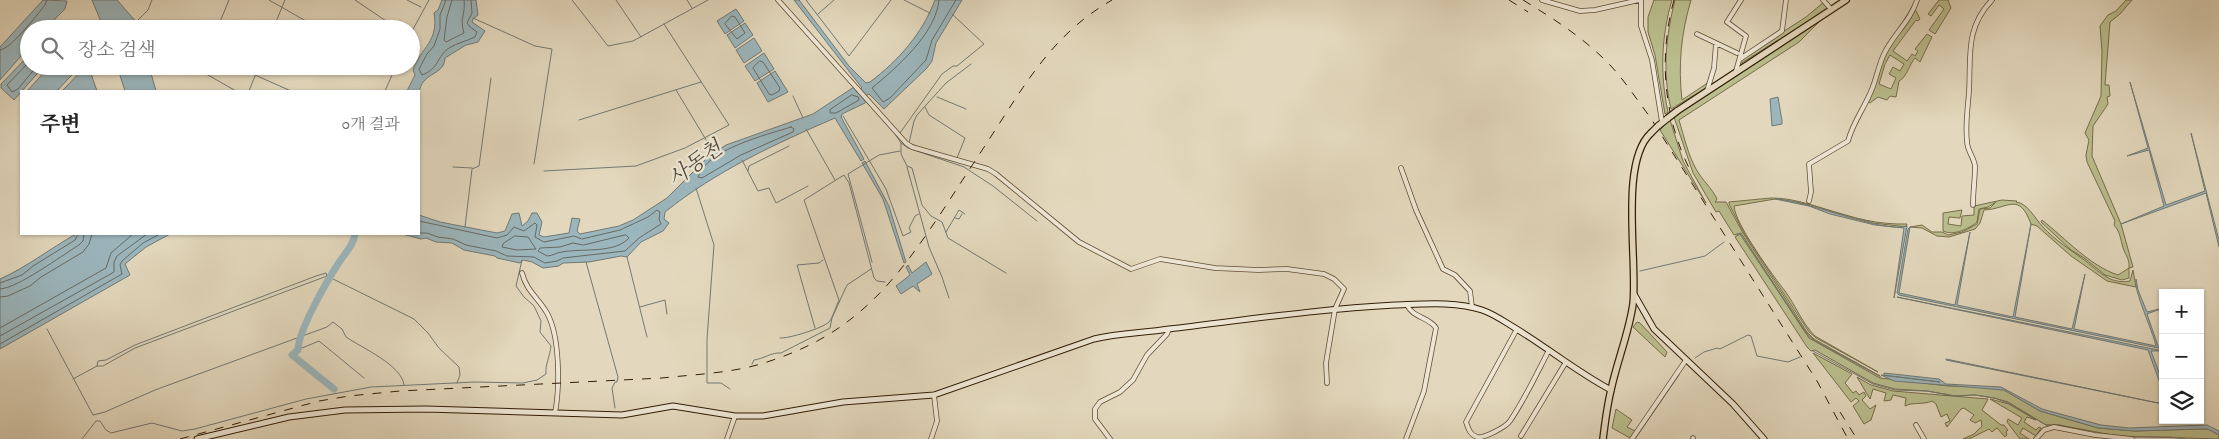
<!DOCTYPE html>
<html lang="ko">
<meta charset="utf-8">
<style>
:root{--surface:#fff;--page:#f2f2f2;--text:#222;--muted:#767676;--line:#e0e0e0}
body{margin:0;font-family:"IM FELL DW Pica","Noto Serif KR",serif;background:var(--page);color:var(--text)}
.controls{position:absolute;right:15px;bottom:15px;display:grid;overflow:hidden;border-radius:0px;box-shadow:0 1px 4px #0004}
.controls button{width:45px;height:45px;display:grid;place-items:center;padding:0;border:0;border-bottom:1px solid var(--line);background:var(--surface);color:var(--text);font:25px sans-serif}
.list{margin:0;padding:0;list-style:none}
h2{display:flex;justify-content:space-between;align-items:center;height:65px;margin:0;padding:0 20px;font-size:21px}
h2 small{font-size:16px;font-weight:400;color:var(--muted)}
.icon{flex:none;width:28px;height:28px;fill:none;stroke:currentColor;stroke-width:2;stroke-linecap:round;stroke-linejoin:round}
.map{position:relative;flex:none;width:2219px;height:439px;overflow:hidden}
.search{position:absolute;background:var(--surface);box-shadow:0 1px 4px #0004;left:20px;top:20px;width:400px;height:55px;display:flex;align-items:center;gap:12px;box-sizing:border-box;padding:0 18px;border-radius:28px;color:var(--muted);font-size:19px}
.panel{position:absolute;background:var(--surface);box-shadow:0 1px 4px #0004;left:20px;top:90px;width:400px;height:145px;border-radius:0px}
.map>svg:first-child{display:block}
</style>
<div class="map">
<svg width="2219" height="439" viewBox="0 0 2219 439">
<rect width="100%" height="100%" fill="#e3d8bd"/>
<filter id="stains"><feTurbulence type="fractalNoise" baseFrequency=".004" numOctaves="4"/><feColorMatrix values="0 0 0 0 .2 0 0 0 0 .09 0 0 0 0 .02 0 0 0 .5 -.17"/></filter>
<radialGradient id="worn" r=".72"><stop offset=".6" stop-color="#630" stop-opacity="0"/><stop offset="1" stop-color="#630" stop-opacity=".3"/></radialGradient>
<path fill="#babd8d" stroke="#776d4a" fill-rule="evenodd" d="M1654,0H1672C1661,37 1660,75 1668,112L1665,114L1655,55L1648,32V17Z
M1675,0H1691C1681,34 1678,65 1682,100L1706,84L1711,79L1706,88L1671,109C1662,72 1666,36 1675,0Z
M1939,0H1948L1951,8L1935,34L1929,30L1944,9L1939,5L1931,16L1928,14Z
M2126,0H2132L2120,14L2110,22L2105,85H2109L2110,96L2107,97L2108,104L2093,126L2092,156L2121,224L2133,267L2129,268V278L2122,280L2105,275L2084,258L2071,250L2041,222L2042,220C2065,238 2090,266 2118,275L2129,268C2130,258 2124,254 2122,244C2120,237 2120,232 2114,225L2115,221L2087,162L2086,155L2089,140L2085,133L2101,96L2102,51L2100,26L2108,15L2116,11Z
M1824,2L1829,8L1740,64L1741,59L1806,17Z
M1915,9L1920,19L1918,21L1916,20L1893,51L1907,61L1912,54L1915,56L1918,51L1915,49L1927,34L1932,37L1920,62L1915,58C1909,65 1907,77 1899,81L1896,97L1890,96L1887,100L1878,97L1870,103L1867,101L1886,52ZM1890,55L1904,64L1900,71L1893,67L1889,74L1896,78L1891,89L1879,84L1885,64Z
M1822,19L1799,42L1679,120C1684,137 1688,154 1696,169C1702,180 1712,188 1717,199L1715,202H1726L1743,233L1807,332L1814,339L1880,376L1815,341L1805,332L1741,233L1734,235L1719,211L1716,212L1693,173L1674,117Z
M1670,120L1683,161L1706,203L1660,130Z
M1771,198C1791,198 1809,204 1828,210C1853,218 1880,225 1907,224L1906,227L1873,223L1811,205L1784,200L1775,199L1734,206C1735,224 1774,277 1785,291C1796,306 1802,323 1815,336L1878,372L1816,338L1809,332L1744,233L1729,204V202Z
M2002,200L2017,201L2016,202C2028,203 2035,219 2043,227C2055,240 2069,249 2083,259C2098,270 2109,285 2130,281L2133,270L2136,287L2107,281L2071,256L2037,226L2031,224C2019,191 2008,209 1984,210L1980,223L1975,229L1949,237L1937,236L1922,228L1910,227L1922,225L1932,232H1942L1948,235L1962,232L1977,224L1980,209L1990,208L1996,202L1988,207L1979,209L1977,222C1969,229 1953,236 1943,231V213L1962,210L1960,218L1949,217L1948,224L1961,226L1962,216L1974,215V206Z
M1740,234L1809,338L1880,378L1948,386L1986,387L2004,390L2040,411L2098,428L2135,431L2201,429H2208L2219,435V439L2118,436L2059,425H2046L2008,402L1994,398L1975,395L1955,396L1927,391L1895,389L1873,383L1815,350L1811,351L1807,347L1735,237Z
M1637,322L1640,323L1667,352L1665,357L1633,327Z
M1813,353L1852,374L1845,383L1853,393L1856,391L1859,395L1864,392L1866,396L1862,400L1870,409L1876,405L1871,420L1864,424L1853,406L1859,401L1856,398L1851,402Z
M1857,377L1871,385L1893,391L1988,399L1982,410L2001,425H2004L2008,430L2006,432L2007,435L2005,437L1997,428L1992,432L1989,429L1969,439H1963L1974,434L1982,426L1981,420L1975,423L1970,420L1974,415L1964,408L1961,409L1947,427L1945,423L1950,421L1947,414L1941,417L1936,404L1932,401C1923,405 1912,402 1905,406L1906,398L1893,395L1891,400L1884,401L1886,393L1873,389L1870,399Z
M1990,399L2009,404L2036,420L2027,417L2024,422L2036,430L2039,427L2041,428L2036,436L2023,428L2020,433L2029,439H2020L2007,422L2008,419L2018,425L2022,418Z
M1616,409L1632,420L1627,427L1635,431L1630,438L1612,428Z"/>
<path fill="#9bb6bd" stroke="#727974" d="M43,0L67,1L65,9L45,29H29V47L0,80V47Z
M92,0H117L138,24L139,29H104Z
M442,0H476L478,15L473,19L472,22L485,31L478,42L466,45L445,58C445,71 431,73 424,81C421,84 420,89 419,92L407,91L415,75L413,70C421,47 439,42 434,13L438,10Z
M794,0H799L849,66L866,83L870,82C899,60 922,34 935,0H962L936,43L932,61L927,68L884,109L869,94L866,96L865,103L842,114L841,117L864,159L861,161L835,118C775,144 716,171 665,212L664,219L669,223L663,231L641,242L627,257L621,256L589,262L563,263L559,266L543,268L532,262L523,260L520,263L497,258L495,256L464,250L452,243L436,242L426,238L421,239L402,234H419V215L440,222L497,233L505,231L512,214L519,213L522,226L528,221L532,213H537L542,222L539,235L544,237L569,233L572,218L580,219L577,231L580,234L619,226L633,220L667,198L708,157L726,145L813,114L854,87L857,92L862,88Z
M736,9L744,21L725,34L717,21Z
M745,23L753,35L735,48L727,35Z
M754,38L762,51L744,63L736,50Z
M764,53L774,69L755,81L745,66Z
M29,55V66H44L14,100L1,88V84Z
M50,66H80L57,91H27Z
M86,66L89,68L97,91H62Z
M117,66H149L156,91H125Z
M775,71L788,92L768,102L757,83Z
M2130,82L2166,205L2205,191L2191,133L2219,240V247L2206,193L2121,224L2164,206L2149,150L2127,156L2148,148Z
M1778,97L1782,121V124L1772,126L1770,99Z
M865,161L889,206L906,262L904,263L883,199L862,163Z
M1775,199C1807,200 1884,234 1907,226L1894,298L1904,228L1875,225L1830,214L1809,206Z
M2031,224L2015,317L2072,329L2085,274L2074,329L2156,346C2153,331 2133,290 2136,279L2138,290L2147,312L2163,308L2147,314L2158,346L2163,349L1899,295L1897,293L1908,229L1910,227L1899,293L1955,305L1970,232L1957,305L2013,317Z
M76,234H170L146,247L125,264L130,275L0,349V279C27,267 51,248 76,234Z
M926,262L932,274L917,284L920,292L913,286L901,294L896,286L910,275L906,267L908,265L912,273Z
M1897,297L2163,351H2151L2163,383H2160L2148,350Z
M1946,359L2163,404L1946,360Z
M1884,373L1939,379L1946,384L2001,387L2042,409L2101,425L2129,428L2207,425L2219,431V435L2208,429H2201L2135,431L2098,428L2040,411L2004,390L1894,381L1881,375L1940,382L1890,376L1884,375Z"/>
<g fill="none" stroke-linecap="round" stroke-linejoin="round">
<path stroke="#686a62" stroke-width="1" d="M446,0L440,15V29L434,46L427,54L419,69L422,75C439,69 437,56 449,48C457,43 467,41 475,37L477,32L469,26L467,23L472,13L471,0
M452,0L447,17L444,40L446,42L464,33C459,17 466,15 464,0
M939,0C936,34 896,68 872,88L883,102L890,98L926,60L932,40L956,0
M732,16L735,17L745,33L737,39L725,24Z
M0,50C11,49 37,15 45,5L47,0
M760,61L763,62L780,88L779,91L772,95L769,94L753,68Z
M29,62L7,85L12,92L18,89L37,66
M852,95L858,97L859,100L836,113H830V110Z
M791,127L794,129L793,132L741,155L702,178L698,177C707,149 766,135 791,127Z
M419,221L497,238L507,235L514,227L524,231L535,223L537,225L535,237L544,242L574,236L582,239L620,230L648,217L657,210L660,212L659,219L661,224L639,238L625,251L563,258L557,261L545,263L534,257L507,256L496,251L466,245L453,239L438,237L427,233H419
M626,235L629,238C614,254 583,248 562,252C557,252 553,256 547,256L538,251L540,248L560,247L573,243L583,245Z
M515,236L528,237L536,249L517,250L502,247L503,244Z
M0,283L22,275L33,266L75,240L78,234
M0,289C18,288 61,256 79,245L83,241L84,234
M0,297L8,296L30,286L41,277L83,252L89,244L92,234
M0,328L106,268L111,253L133,234
M0,336L114,272V262L117,256L147,234
M0,344L122,274L120,265L122,261L143,243L160,234"/>
<path stroke="#727974" stroke-width="1" d="M269,0L320,29
M355,0L398,29
M407,0L421,7
M572,0L608,46L633,41L708,0
M616,0L641,37
M687,0L692,8
M806,0L849,56L891,0
M904,0L930,13
M818,14L834,0
M473,18L535,46L552,49L534,164
M136,22L148,10L152,0
M217,29L229,0
M273,29L285,0
M411,33C417,22 423,11 429,0
M201,66V71L236,91
M255,75L291,91
M676,90L714,153
M249,91L259,66
M385,91L396,66
M793,96L803,118
M937,97L966,109
M866,101L873,109
M925,107L929,115L965,138L957,158
M843,116L886,189L903,236L911,232L909,228L915,216L919,214
M579,120L701,82
M806,129L835,180
M893,131L901,143L908,148L964,167L993,186L1037,221
M900,133L942,74L953,66H957L984,44L952,14
M901,143V154L907,166L912,168L922,205L931,216L942,222L948,238L1006,273
M909,143L924,149
M909,143L914,121L917,115L946,83L971,64
M742,160L758,191L769,188L776,203L808,186
M453,167L472,168
M907,167L929,247L942,277L949,298
M544,171L636,166L685,148L729,125L664,24
M748,171L749,166L789,146
M696,188L714,245L707,339V383H721L730,389
M955,218L959,219L962,214
M465,227L472,169L479,166L491,78
M946,232L959,210L965,214
M1736,235L1740,233L1741,235L1810,338L1881,377
M627,257L647,337
M586,262L618,377L617,382H615L612,388L615,408
M872,262L848,174L879,155L900,151
M1640,271L1705,256L1724,242
M640,307L665,300L667,314
M815,328L797,265L819,263L823,260
M47,329L93,415L105,412L155,390L327,327L333,322L342,329L346,337C362,348 402,365 404,385
M780,338C788,339 823,328 829,322C833,317 836,306 839,300L804,200L844,175L849,183L874,278L877,281L885,282
M298,347L302,348L319,341L364,378
M1813,351L1873,384L1895,390L1927,391L1955,396L1975,395L1994,398L2008,403L2046,425H2059L2077,430
M1695,358L1704,352L1717,348L1720,349L1748,335L1751,336L1757,356L1788,362L1800,357
M752,364L754,360C763,359 772,352 781,353L830,328L832,318L847,285L871,269
M97,366L98,361L106,360L135,345L316,276L326,273L327,276
M73,379L97,366H103L135,348L327,276L414,319L428,333L439,348L459,367L460,375L457,383
M2133,437H2170L2186,439
M82,439L96,421H100L106,430L111,433L152,423L182,431L195,429L306,399L371,387L475,382L523,383L537,380L546,374C545,365 550,356 551,346L540,332L541,321L534,306L524,297L516,286L522,260
M1635,439L1679,375"/>
<path stroke="#9bb6bd" stroke-width="7" d="M334,389L292,355L298,350C298,331 327,281 338,264C344,254 354,245 355,234"/>
<defs>
<path id="street" d="M778,0L906,143L912,147L988,169L996,174L1079,242L1131,269L1160,259L1215,268L1258,270L1287,269L1324,274L1334,279L1344,289L1335,309L1326,363L1327,383
M1542,0L1580,11L1595,10L1639,0
M1641,0V26L1652,60L1662,122
M1823,0L1831,9
M1697,34L1737,53
M1740,59L1782,31L1786,0
M1736,71L1746,36L1727,22L1741,0
M1707,91L1714,68L1716,43
M1401,168L1416,210L1443,269L1455,275L1470,291L1472,307
M1809,201L1811,192L1809,164L1848,141C1853,122 1865,107 1872,89C1877,77 1879,63 1885,52C1894,34 1911,20 1917,0
M1973,205C1973,192 1975,179 1975,166C1974,157 1967,151 1967,141C1965,125 1968,107 1969,91C1971,56 1965,28 1992,0
M522,273C527,292 538,297 547,313C560,336 560,387 555,413
M1517,329L1466,422C1468,428 1470,435 1477,437C1483,439 1506,427 1510,421C1525,399 1537,373 1549,350
M1916,425L1924,439
M1521,436L1566,362
M1693,438V439
M727,439L735,416
M931,439L937,421L934,395
M1110,439L1095,419V409L1100,402L1120,392L1133,380L1147,355L1167,334L1169,329
M1406,439L1424,391L1436,328C1429,317 1413,318 1407,305
M1632,439L1686,360
M2036,439L2044,430L2054,427L2095,435L2132,439"/>
<path id="secondary" d="M1634,294L1654,329L1733,404L1764,439
M197,439L289,417L345,410L426,409L622,415L673,406L735,416H763L843,402L934,395L1094,339C1119,333 1144,333 1169,329C1245,320 1319,309 1395,305C1423,304 1456,301 1482,310C1494,314 1505,322 1515,328C1548,348 1577,372 1611,390"/>
<path id="primary" d="M1677,111L1846,0
M1658,126L1668,118
M1603,439C1605,423 1607,406 1611,390C1617,361 1629,333 1633,304C1638,262 1619,162 1651,133"/>
</defs>
<use href="#street" stroke="#604c34" stroke-width="5.5"/>
<use href="#secondary" stroke="#341d06" stroke-width="7"/>
<use href="#primary" stroke="#341d06" stroke-width="8"/>
<use href="#street" stroke="#ede6d4" stroke-width="4"/>
<use href="#secondary" stroke="#ede6d4" stroke-width="5"/>
<use href="#primary" stroke="#e3d8bd" stroke-width="5.5"/>
<path stroke="#341d06" stroke-width="1" stroke-dasharray="9 9" stroke-linecap="butt" d="M1509,0L1528,12
M1523,0C1554,19 1584,38 1610,65C1625,81 1637,100 1650,117L1817,381L1848,439
M1674,0C1658,58 1664,119 1691,172
M1840,412L1857,439
M180,439L319,401L349,396L400,391L662,378C698,374 736,373 770,361C859,332 898,278 947,204C965,176 983,149 1001,121C1033,71 1060,30 1112,0"/>
<defs>
<path id="primary-bridge" d="M1668,118L1677,111
M1651,133L1658,126"/>
</defs>
<use href="#primary-bridge" stroke="#341d06" stroke-width="8" stroke-linecap="butt"/>
<use href="#primary-bridge" stroke="#e3d8bd" stroke-width="5.5"/>
</g>
<g text-anchor="middle" stroke-width="4.5" stroke-linejoin="round" paint-order="stroke">
<g font-size="21" font-style="italic" fill="#534b3d" stroke="#ede6d4">
<text transform="translate(695 163) rotate(-36)" y="7">사동천</text>
</g>
</g>
<rect width="100%" height="100%" filter="url(#stains)"/>
<rect width="100%" height="100%" fill="url(#worn)"/>
</svg>
<div class="controls">
<button>+</button>
<button>−</button>
<button><svg class="icon" aria-label="layers" viewBox="0 0 24 24"><path d="M12 4l9 5-9 5-9-5zM3 14l9 5 9-5"/></svg></button>
</div>
<div class="search"><svg class="icon" aria-label="search" viewBox="0 0 24 24"><circle cx="10" cy="10" r="6"/><path d="M15 15l6 6"/></svg>장소 검색</div>
<section class="panel">
<h2>주변<small>0개 결과</small></h2>
<ul class="list">
</ul>
</section>
</div>
